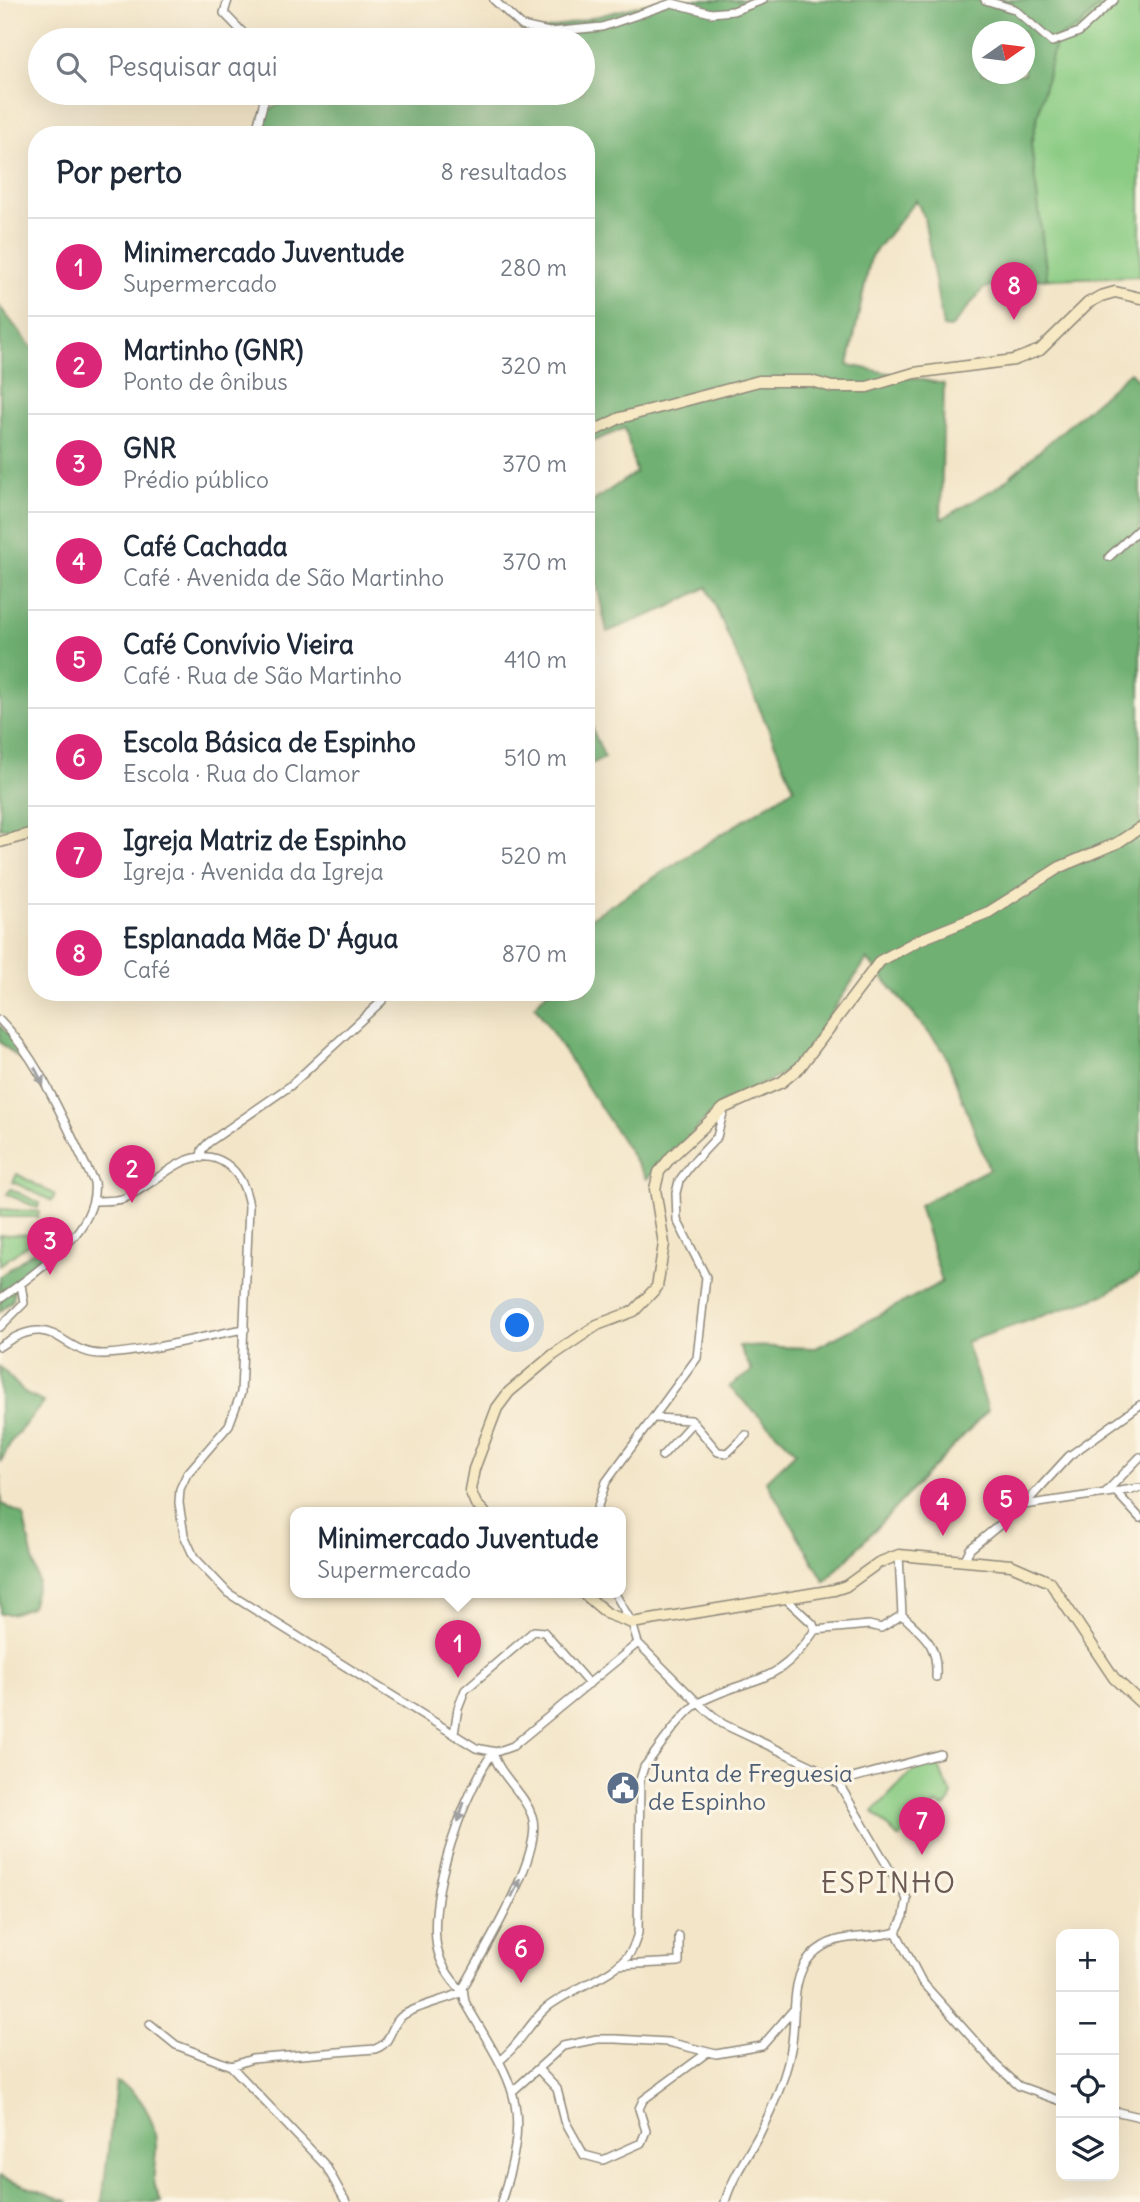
<!DOCTYPE html>
<html lang="pt">
<meta charset="utf-8">
<style>
:root{--surface:#fff;--page:#f6f6f7;--text:#1f2937;--muted:#747a83;--line:#e0e1e3;--accent:#db2777}
body{margin:0;font-family:Delius,sans-serif;background:var(--page);color:var(--text)}
.controls{position:absolute;right:21px;bottom:21px;display:grid;overflow:hidden;border-radius:14px;box-shadow:0 7px 28px #0002}
.controls button{width:63px;height:63px;display:grid;place-items:center;padding:0;border:0;border-bottom:2px solid var(--line);background:var(--surface);color:var(--text);font:35px sans-serif}
.compass{position:absolute;left:972px;top:21px;width:63px;height:63px;border-radius:50%;background:var(--surface);box-shadow:0 7px 28px #0002;rotate:76deg}
.you{position:absolute;left:518px;top:1326px;width:24px;height:24px;margin:-18px;border:5px solid #fff;border-radius:50%;background:#1a73e8;box-shadow:0 0 0 10px #1a73e833}
.badge{display:grid;place-items:center;width:46px;height:46px;border-radius:50%;background:var(--accent);color:#fff;font-size:23px;font-weight:700}
.pin{position:absolute;translate:-50% -58px;filter:drop-shadow(0 2px 4px #0008)}
.pin::after{content:'';position:absolute;top:37px;width:24px;height:21px;background:inherit;clip-path:polygon(0 0,100% 0,50% 100%)}
.popup{position:absolute;left:290px;top:1507px;width:336px;height:91px;box-sizing:border-box;display:grid;place-content:center;border-radius:14px;background:var(--surface);filter:drop-shadow(0 2px 5px #0005);font-size:23px;white-space:nowrap;color:var(--muted)}
.popup b{font-size:26px;color:var(--text)}
.popup::after{content:'';position:absolute;left:50%;top:100%;margin-left:-14px;border:14px solid transparent;border-top-color:var(--surface)}
.list{margin:0;padding:0;list-style:none}
h2{display:flex;justify-content:space-between;align-items:center;height:91px;margin:0;padding:0 28px;font-size:30px}
h2 small{font-size:23px;font-weight:400;color:var(--muted)}
.list li{display:grid;grid-template-columns:46px 1fr auto;gap:21px;align-items:center;box-sizing:border-box;height:98px;padding:0 28px;border-top:2px solid var(--line)}
.list b{display:block;font-size:26px;white-space:nowrap}
.list p{margin:0;font-size:23px;white-space:nowrap;color:var(--muted)}
.list em{font-size:23px;font-style:normal;color:var(--muted)}
.icon{flex:none;width:38px;height:38px;fill:none;stroke:currentColor;stroke-width:2;stroke-linecap:round;stroke-linejoin:round}
.map{position:relative;flex:none;width:1140px;height:2202px;overflow:hidden}
.search{position:absolute;background:var(--surface);box-shadow:0 7px 28px #0002;left:28px;top:28px;width:567px;height:77px;display:flex;align-items:center;gap:18px;box-sizing:border-box;padding:0 24px;border-radius:38px;color:var(--muted);font-size:26px}
.panel{position:absolute;background:var(--surface);box-shadow:0 7px 28px #0002;left:28px;top:126px;width:567px;height:875px;border-radius:28px}
.map>svg:first-child{display:block}
</style>
<div class="map">
<svg width="1140" height="2202" viewBox="0 0 1140 2202">
<rect width="100%" height="100%" fill="#fcf5e5"/>
<filter id="ink" filterUnits="userSpaceOnUse"><feTurbulence type="fractalNoise" baseFrequency=".0143" numOctaves="2"/><feDisplacementMap in="SourceGraphic" scale="14" xChannelSelector="R" yChannelSelector="G"/><feConvolveMatrix kernelMatrix="1 2 1 2 8 2 1 2 1" color-interpolation-filters="sRGB"/></filter>
<filter id="wash" filterUnits="userSpaceOnUse"><feTurbulence type="fractalNoise" baseFrequency=".00686" numOctaves="4" result="noise"/><feDisplacementMap in="SourceGraphic" scale="28" xChannelSelector="R" yChannelSelector="G"/><feGaussianBlur stdDeviation="1.57" result="paint"/><feColorMatrix in="noise" values="0 0 0 0 0 0 0 0 0 0 0 0 0 0 0 0 0 1.4 0 .05"/><feComposite in="paint" operator="in"/></filter>
<g filter="url(#wash)">
<rect width="100%" height="100%" fill="#f3e5c8"/>
<path fill="#8bcc84" stroke="#5b7c58" stroke-width="2" d="M1104,0H1140V276L1047,279L1031,144L1056,39L1080,26Z
M17,1174L55,1195L52,1201L13,1182Z
M11,1189L39,1203L38,1208L7,1194Z
M0,1209L39,1212L38,1217H0Z
M39,1234L38,1237L0,1265V1235Z
M928,1762L937,1764C944,1773 943,1785 952,1793L951,1801L945,1807L936,1804L899,1838L873,1812L908,1775Z"/>
<path fill="#70b072" stroke="#4e6e4e" stroke-width="2" fill-rule="evenodd" d="M661,0H1104L1080,26L1056,39L1031,144L1047,279L1003,281L983,289L951,328L943,327L924,217L916,200L871,256L848,365L944,384L941,519L999,486L1130,372L1140,382V1274L1103,1295L966,1342L988,1410L825,1582L766,1481L796,1452L729,1387L752,1371L739,1346L816,1348L942,1282L919,1205L989,1169L944,1051L867,959L799,1061L776,1078L723,1102L647,1179L535,1006L547,992H586V921L794,788L707,587L665,609L607,632L586,533V506L636,472L625,428L586,444V135H256L263,114L297,93H583V40H506ZM982,32H1024V74H982Z
M0,307L37,354V831L0,828Z
M586,693L593,731L605,758L586,766Z
M0,1026L14,1040L26,1060L23,1062L0,1042Z
M47,1232L67,1235L62,1245L16,1281L13,1300L0,1312V1276L46,1242Z
M0,1367L26,1394L44,1402L12,1440L0,1463Z
M0,1476L2,1504L23,1515L38,1582L31,1607L11,1614H0Z
M116,2082C139,2089 155,2119 156,2143C157,2168 148,2176 161,2202H102Z
M0,2177L70,2202H0Z"/>
</g>
<g filter="url(#ink)">
<g fill="none" stroke-linecap="round" stroke-linejoin="round">
<defs>
<path id="street" d="M228,0L224,13L250,40
M494,0L522,26L549,32L602,27L672,3L711,13L733,11L763,0
M985,0L1014,9L1052,42L1079,32L1114,0
M255,135L266,93
M1109,557L1140,528
M0,1020C43,1064 66,1128 94,1182C100,1231 35,1273 0,1299
M201,1158L202,1150L208,1143L290,1086L382,1001
M95,1201C105,1200 119,1202 127,1197C145,1188 161,1174 179,1164C216,1144 243,1169 249,1206L241,1393L229,1425L187,1474L180,1489L179,1503L184,1535L194,1557L228,1593L476,1748L496,1752L513,1746L638,1643
M0,1327L24,1303L21,1284
M0,1346C57,1307 60,1356 105,1354C148,1352 202,1336 245,1329
M655,1418L691,1420L718,1452L727,1453L746,1435
M662,1456L693,1422
M1116,1492L1140,1518
M1105,1493L1140,1457
M1024,1505L1140,1488
M596,1512L606,1482L697,1358L706,1277L677,1220L676,1193L679,1181L690,1166L717,1137L724,1109
M899,1555L902,1615C924,1636 938,1643 936,1677
M965,1559L970,1549L1024,1505L1069,1456L1140,1405
M614,1592L632,1623L638,1643
M785,1598L813,1624L815,1630
M638,1643L698,1703L723,1724L814,1767L839,1784L907,1899L904,1916L896,1932
M454,1734L458,1708L465,1690L534,1631L544,1632L589,1684
M493,1752C499,1776 524,1792 532,1816C545,1852 482,1954 463,1988L465,2002C514,2087 533,2102 501,2202
M839,1784L849,1779L940,1754
M896,1932L922,1982L997,2066L1019,2086L1061,2101
M618,1965L679,1962V1936
M463,1992C449,1978 438,1961 436,1941C431,1885 463,1797 493,1752
M150,2024L176,2045L231,2066L252,2059L375,2049C393,2043 389,2026 402,2016C415,2006 446,2000 463,1992
M499,2061C518,2047 528,2025 545,2009C568,1989 615,1976 630,1953C634,1947 636,1939 638,1933L640,1780L644,1767C658,1750 682,1712 700,1702C755,1674 775,1689 815,1630L869,1625L881,1628L902,1615
M231,2066L326,2166L346,2202
M538,2069L557,2089L565,2121L584,2155L603,2160L641,2143L646,2131L639,2109L643,2100L708,2052
M514,2090L563,2046L597,2039H616L668,2042L716,2054L762,2046L795,2008
M1114,2111L1140,2117
M725,2202C732,2178 747,2157 759,2135C772,2109 786,2078 791,2049C797,2019 789,1979 811,1956C835,1930 867,1941 896,1932"/>
<path id="secondary" d="M586,435L620,418L759,381H811L832,387H867L914,373L1014,360L1040,350L1088,303L1101,296L1115,292L1140,298
M0,842L37,832
M484,1512L476,1504L470,1490L474,1469L497,1408L509,1392L553,1355L597,1325L634,1311L657,1287L664,1244L655,1189L659,1172L671,1157L724,1108L782,1082L800,1067L880,961L919,940L989,912L1060,867L1117,843L1140,828
M582,1592L608,1614L632,1623L834,1590L846,1586L878,1563L899,1555L1011,1565L1050,1582L1114,1678L1140,1702"/>
</defs>
<use href="#street" stroke="#8f887a" stroke-width="10"/>
<use href="#secondary" stroke="#8f887a" stroke-width="13"/>
<use href="#street" stroke="#fff" stroke-width="7"/>
<use href="#secondary" stroke="#f6e9c3" stroke-width="10"/>
</g>
<defs><path id="oneway-solid" d="M-6-.8H1V-3.2L6.5 0L1 3.2V.8H-6Z" transform="scale(1.75)"/></defs>
<g fill="#a0a0a0">
<use href="#oneway-solid" transform="translate(39 1076) rotate(63)"/>
<use href="#oneway-solid" transform="translate(461 1812) rotate(108)"/>
<use href="#oneway-solid" transform="translate(516 1888) rotate(-64)"/>
</g>
</g>
<defs>
<symbol id="civic-disc" viewBox="-11 -11 22 22"><circle r="9.5" fill="#5c6f8a" stroke="#fcf5e5"/><path d="M-.6-6.5H3V-4.5H.6V-3L4-1V1h2V6H-6V1h2V-1L-.6-3ZM-1.2 2.5V6h2.4V2.5Z" fill="#fff"/></symbol>
</defs>
<g fill-rule="evenodd">
<use href="#civic-disc" x="604" y="1769" width="38" height="38"/>
</g>
<g text-anchor="middle" stroke-width="6" stroke-linejoin="round" paint-order="stroke">
<g font-size="24" fill="#4e5e75" stroke="#fcf5e5" text-anchor="start">
<text x="648" y="1782">Junta de Freguesia<tspan x="648" dy="28">de Espinho</tspan></text>
</g>
<g font-size="28" letter-spacing="2" fill="#6b5a53" stroke="#fcf5e5">
<text x="889" y="1893">ESPINHO</text>
</g>
</g>
</svg>
<div class="controls">
<button>+</button>
<button>−</button>
<button><svg class="icon" aria-label="locate" viewBox="0 0 24 24"><circle cx="12" cy="12" r="6"/><path d="M12 2v4M12 18v4M2 12h4M18 12h4"/></svg></button>
<button><svg class="icon" aria-label="layers" viewBox="0 0 24 24"><path d="M12 4l9 5-9 5-9-5zM3 14l9 5 9-5"/></svg></button>
</div>
<svg class="compass" viewBox="-18 -18 36 36"><path d="M0-13l5 13h-10z" fill="#e53935"/><path d="M0 13l5-13h-10z" fill="#747a83"/></svg>
<div class="you"></div>
<div class="pin badge" style="left:458px;top:1678px">1</div>
<div class="popup"><b>Minimercado Juventude</b>Supermercado</div>
<div class="pin badge" style="left:132px;top:1203px">2</div>
<div class="pin badge" style="left:50px;top:1275px">3</div>
<div class="pin badge" style="left:943px;top:1536px">4</div>
<div class="pin badge" style="left:1006px;top:1533px">5</div>
<div class="pin badge" style="left:521px;top:1983px">6</div>
<div class="pin badge" style="left:922px;top:1855px">7</div>
<div class="pin badge" style="left:1014px;top:320px">8</div>
<div class="search"><svg class="icon" aria-label="search" viewBox="0 0 24 24"><circle cx="10" cy="10" r="6"/><path d="M15 15l6 6"/></svg>Pesquisar aqui</div>
<section class="panel">
<h2>Por perto<small>8 resultados</small></h2>
<ul class="list">
<li><span class="badge">1</span><div><b>Minimercado Juventude</b><p>Supermercado</p></div><em>280 m</em></li>
<li><span class="badge">2</span><div><b>Martinho (GNR)</b><p>Ponto de ônibus</p></div><em>320 m</em></li>
<li><span class="badge">3</span><div><b>GNR</b><p>Prédio público</p></div><em>370 m</em></li>
<li><span class="badge">4</span><div><b>Café Cachada</b><p>Café · Avenida de São Martinho</p></div><em>370 m</em></li>
<li><span class="badge">5</span><div><b>Café Convívio Vieira</b><p>Café · Rua de São Martinho</p></div><em>410 m</em></li>
<li><span class="badge">6</span><div><b>Escola Básica de Espinho</b><p>Escola · Rua do Clamor</p></div><em>510 m</em></li>
<li><span class="badge">7</span><div><b>Igreja Matriz de Espinho</b><p>Igreja · Avenida da Igreja</p></div><em>520 m</em></li>
<li><span class="badge">8</span><div><b>Esplanada Mãe D' Água</b><p>Café</p></div><em>870 m</em></li>
</ul>
</section>
</div>
